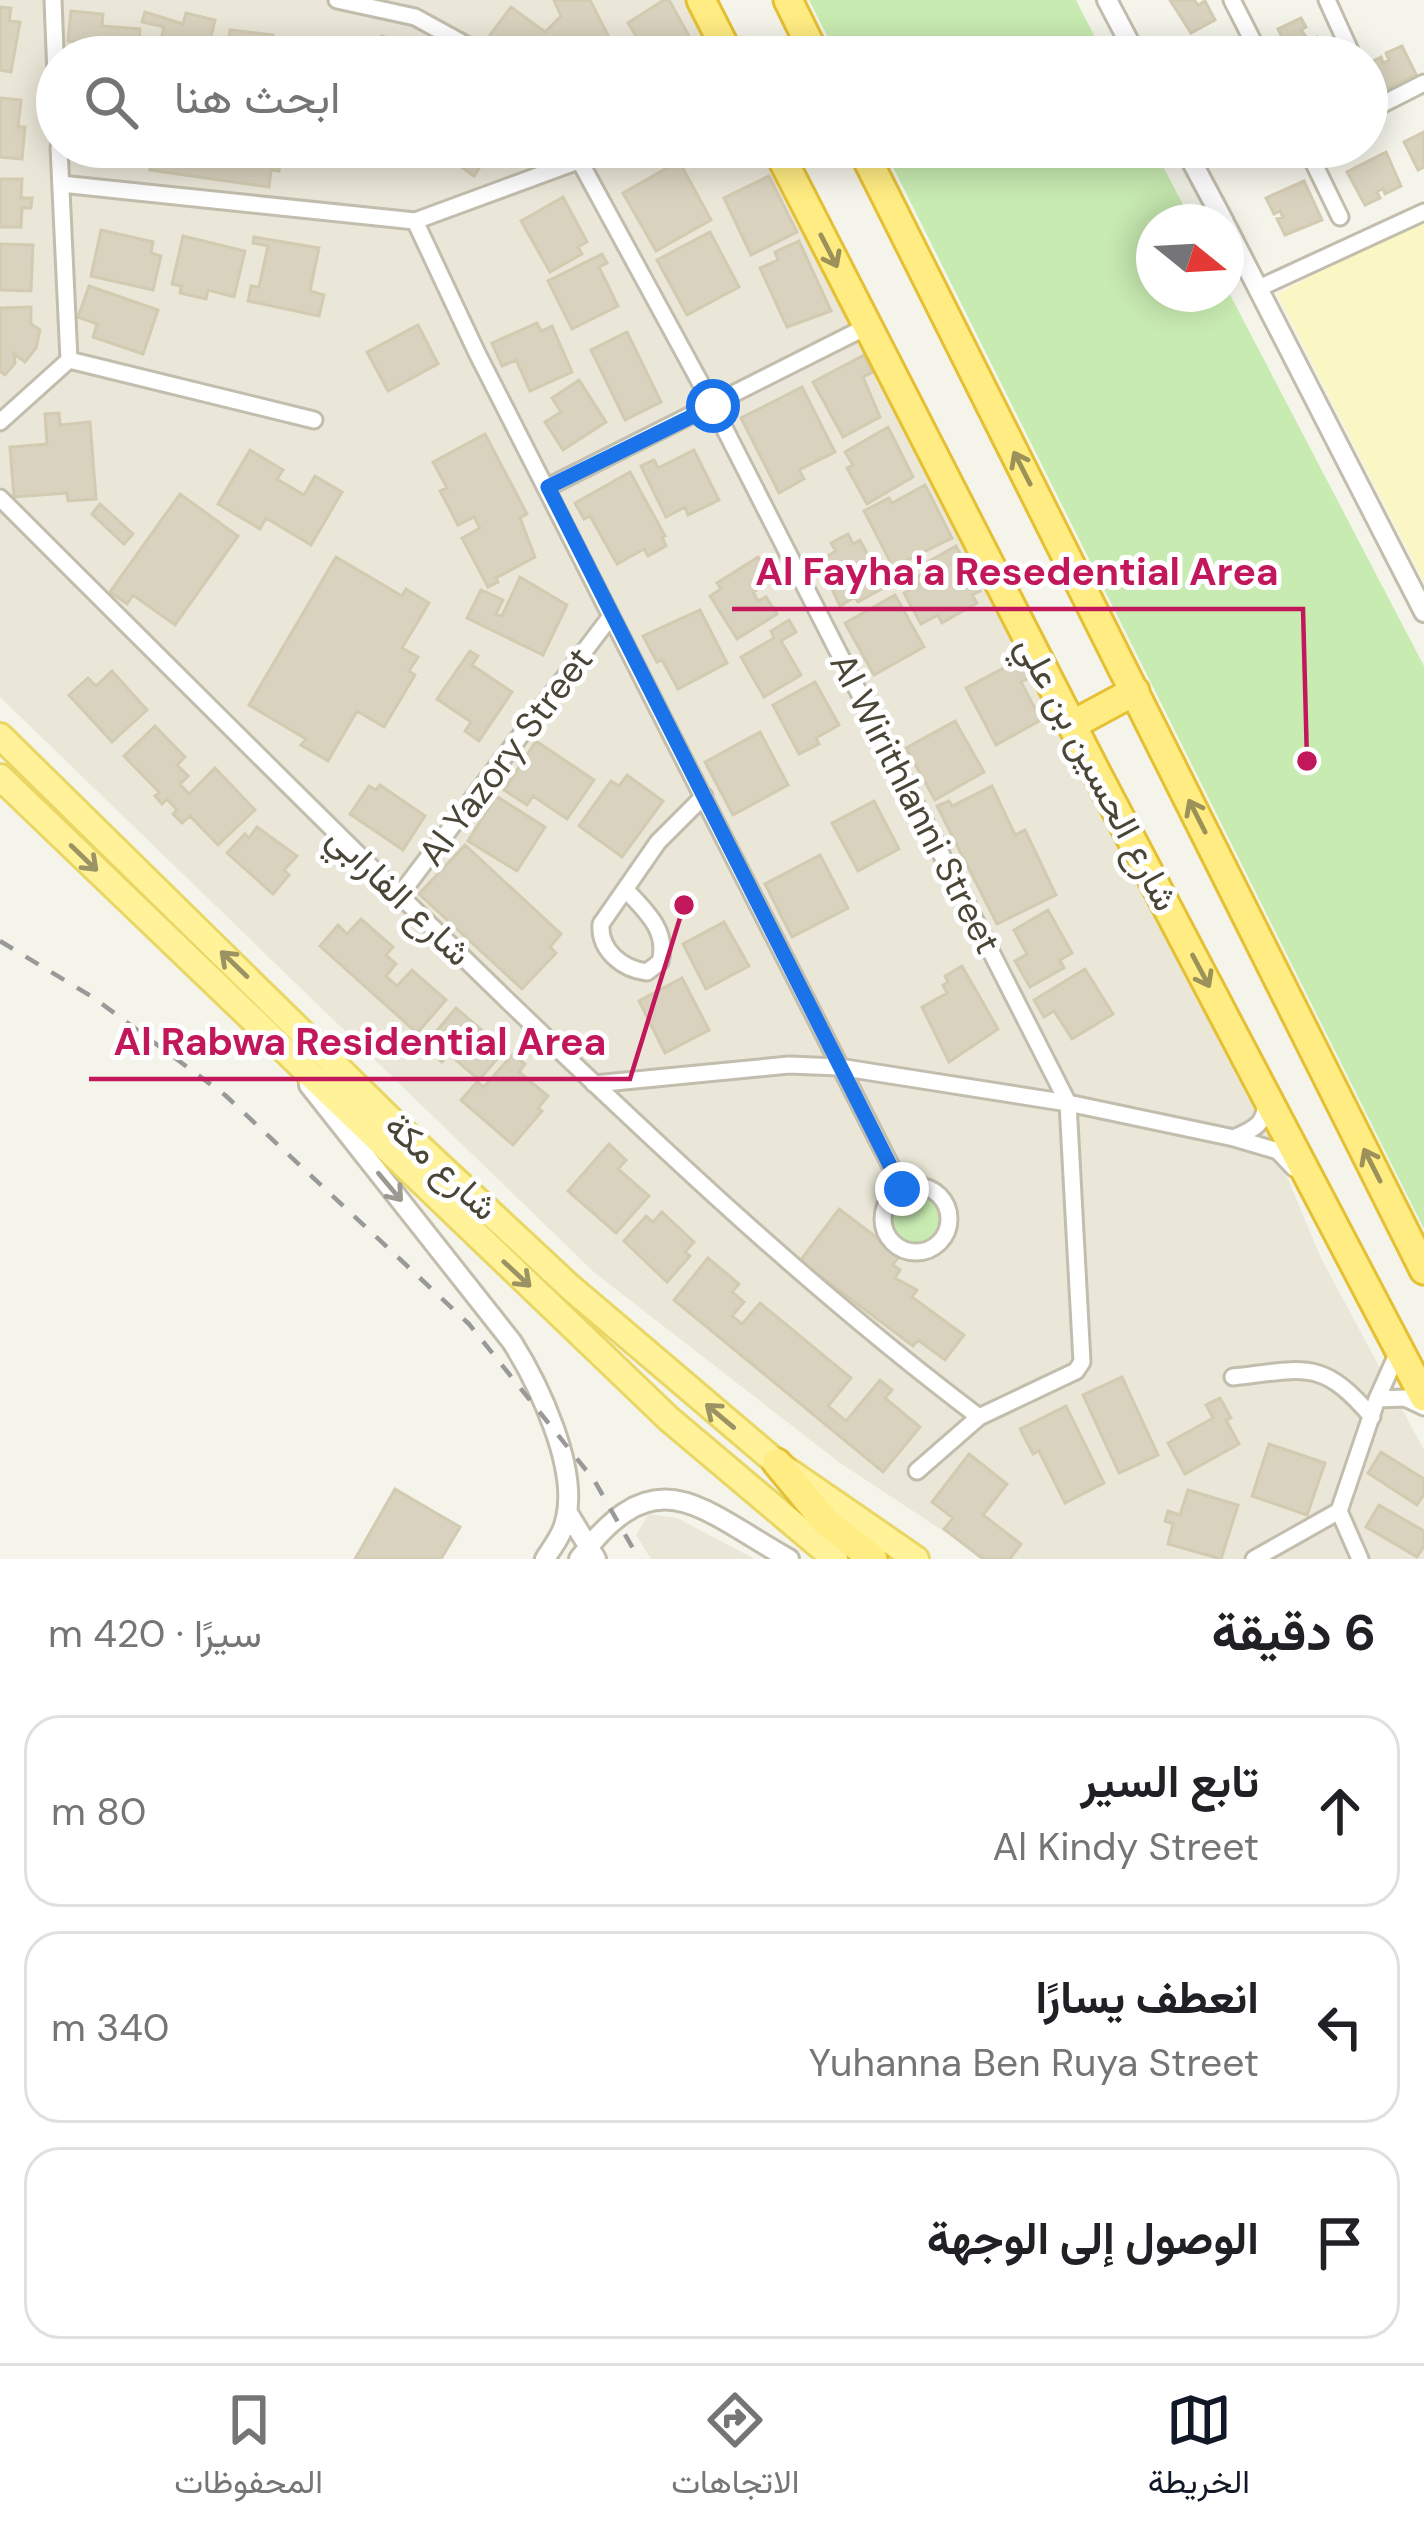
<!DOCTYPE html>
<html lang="ar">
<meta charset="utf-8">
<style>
:root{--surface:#fff;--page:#f6f6f6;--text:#202124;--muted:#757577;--line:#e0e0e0;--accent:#111827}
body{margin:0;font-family:"DM Sans",Vazirmatn,sans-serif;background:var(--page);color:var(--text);direction:rtl}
.compass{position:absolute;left:1136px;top:204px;width:108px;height:108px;border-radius:50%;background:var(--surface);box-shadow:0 6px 30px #0003;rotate:108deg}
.stop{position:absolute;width:36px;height:36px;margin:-27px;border:9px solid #1a73e8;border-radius:50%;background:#fff}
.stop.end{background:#1a73e8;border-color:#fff;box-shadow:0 3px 12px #0008}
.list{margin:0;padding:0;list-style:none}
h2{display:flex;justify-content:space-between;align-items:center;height:156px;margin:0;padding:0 48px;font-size:51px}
h2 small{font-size:39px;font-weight:400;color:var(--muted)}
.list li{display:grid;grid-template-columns:78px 1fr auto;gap:36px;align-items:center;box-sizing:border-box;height:192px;margin:0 24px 24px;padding:0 24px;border:3px solid var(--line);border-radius:36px}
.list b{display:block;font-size:45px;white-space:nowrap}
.list p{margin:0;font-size:39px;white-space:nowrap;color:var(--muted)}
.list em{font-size:39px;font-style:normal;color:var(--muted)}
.icon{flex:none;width:66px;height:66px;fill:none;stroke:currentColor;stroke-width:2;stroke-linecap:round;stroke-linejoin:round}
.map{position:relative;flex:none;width:1424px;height:1559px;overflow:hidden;direction:ltr}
.search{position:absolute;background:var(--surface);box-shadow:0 6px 30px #0003;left:36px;right:36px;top:36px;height:132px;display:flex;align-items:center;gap:30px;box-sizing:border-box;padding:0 42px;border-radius:66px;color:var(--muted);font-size:45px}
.sheet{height:804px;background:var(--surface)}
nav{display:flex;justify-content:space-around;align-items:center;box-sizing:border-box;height:168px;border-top:3px solid var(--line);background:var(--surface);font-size:33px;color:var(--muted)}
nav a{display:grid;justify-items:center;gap:6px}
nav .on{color:var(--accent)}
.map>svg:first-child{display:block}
</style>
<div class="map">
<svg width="1424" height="1559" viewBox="0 0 1424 1559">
<rect width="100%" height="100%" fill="#f5f4ea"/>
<path fill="#eae7d8" d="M0,0H686L716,57H57V147H762L1260,1113L1321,1258L1424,1450V1559H986L840,1463L595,1273L0,697Z
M649,1514L677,1518L755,1559H651L636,1535Z"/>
<path fill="#c8ebb1" d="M809,0H1076L1105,57H838Z
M883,147H1153L1192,222H1154V294H1226V287L1424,666V1229Z
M887 1218a29 29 0 1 1 58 0a29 29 0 1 1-58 0Z"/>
<path fill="#faf7c5" d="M1424,218V582L1277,294Z"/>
<path fill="#d8d2be" stroke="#d3cbb1" stroke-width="3" d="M554,0H590L610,39L573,57H512L495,44L490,35L511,7L545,32L561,16Z
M664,0H669L695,47L679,57H649L628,23Z
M1170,0H1194L1198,5L1205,1L1215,20L1191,33Z
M0,7L11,8L9,21L20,22L11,72L0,70Z
M71,11L103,14L102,26L140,29L138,57H72V50H79L80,42L68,41Z
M145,12L183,24L186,13L215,20L206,57H157L164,27L142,22Z
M1301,18L1306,27L1301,30L1309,41L1317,37L1326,57H1296L1292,49L1289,51L1278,29Z
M230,30L273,35L270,57H227Z
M382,36L408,47L403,57H373Z
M1402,46L1416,74L1377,94L1367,64L1381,57L1383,63L1389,60L1386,53Z
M0,98L21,100L18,127H25L22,159L0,157Z
M1424,132V167L1418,170L1404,142Z
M153,147L229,150L282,147L279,171L271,170L269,187L150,170Z
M434,147H521L512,161L493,147L474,176Z
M1286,147L1288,151L1252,166L1243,150Z
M1386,152L1401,186L1385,194L1383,188L1377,192L1380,198L1365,205L1347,172Z
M679,161L711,220L656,251L623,193Z
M769,176L797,232L751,255L724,198Z
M0,179H22L21,198H32L31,208H22L21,227H0Z
M1304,181L1322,220L1285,235L1277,219L1283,217L1280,211L1274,214L1266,198Z
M563,197L587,242L578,247L582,254L550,272L521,221Z
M101,230L153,242L151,253L161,256L153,290L91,276Z
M710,232L739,287L687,315L657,260Z
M183,236L245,251L234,297L208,290L206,299L180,293L181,286L172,284Z
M254,237L319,248L310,291L324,295L319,316L248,301L251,286L259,287L268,246L253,243Z
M799,241L831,311L787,327L760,268L778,260L775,252Z
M0,244L33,245L31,291L0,290Z
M602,254L607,263L599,267L618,306L572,329L548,281Z
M89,286L158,310L143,354L93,337L97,324L78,317Z
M31,307V324L40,330L36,348L25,362L14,354L15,363L5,375L0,371V308Z
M537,323L541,331L552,326L572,372L530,391L516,360L502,366L492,343Z
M418,325L438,364L388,391L367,352Z
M627,332L661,402L625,420L591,350Z
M864,355L873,372L863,377L880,417L843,437L813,382Z
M579,380L606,422L563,450L545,422L561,412L552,398Z
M802,387L835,452L799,470L804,479L779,493L741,418Z
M59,413L60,425L90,422L96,499L68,501L67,493L14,497L10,447L47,444L45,414Z
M888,427L913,477L867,504L847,468L853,465L845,452Z
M485,434L527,514L520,518L535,557L496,578L498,582L488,587L462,538L480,528L474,517L458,525L440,491L447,488L433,462Z
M250,450L283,470L277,479L304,495L315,476L342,492L311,545L266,518L260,529L218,504Z
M694,450L719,500L688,515L685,507L666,517L641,466L654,460L658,468Z
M630,472L665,536L662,537L666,546L648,556L644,549L617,564L590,516L584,519L575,503Z
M925,485L952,538L893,567L864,511L889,498L892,503Z
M180,494L238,536L175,625L133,595L127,604L110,592Z
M100,504L133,534L124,544L92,514Z
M848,534L853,544L860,540L885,587L858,602L855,597L840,606L819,561L836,551L831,543Z
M956,546L980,591L972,595L977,603L942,623L938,615L921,624L904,593L919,585L915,578L928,571L924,564Z
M336,557L402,596L406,589L429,603L402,648L418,657L409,671L415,675L384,727L357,711L328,761L301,745L306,739L249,705Z
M758,557L767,572L756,579L761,587L753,592L758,601L766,597L777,614L737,639L710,596L721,589L717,583Z
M520,577L567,605L543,655L467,618L481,590L503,600L496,614L502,616Z
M895,595L924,647L874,675L845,623Z
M700,610L727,663L678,689L662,660L657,662L643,636Z
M789,620L796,632L781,641L801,675L764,697L741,657L774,638L771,631Z
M470,651L478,656L472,665L512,692L479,741L465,731L471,722L437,699Z
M1019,660L1029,678L1021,682L1041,720L996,745L966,688Z
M112,671L147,710L112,742L69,695L88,678L96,686Z
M815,682L839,725L816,738L819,744L799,754L773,705Z
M955,721L984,772L935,800L906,748Z
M155,726L185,757L177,765L188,776L180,784L189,794L215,768L255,810L218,845L190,816L182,823L173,814L177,810L167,799L162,804L155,796L159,792L124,756Z
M760,732L788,785L733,815L705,762Z
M536,741L594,780L567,819L533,796L527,805L504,790Z
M627,775L663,801L622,857L579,826L611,781L619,786Z
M380,785L425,816L403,850L350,814L369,786L376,790Z
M992,786L1015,835L1025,830L1056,895L997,924L937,806L949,801L952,806Z
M496,796L545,827L517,871L468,841Z
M874,801L899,849L858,871L832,823Z
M257,827L297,856L284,870L289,875L273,894L227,853L245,834L249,838Z
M465,845L561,934L550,947L556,953L522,989L419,894Z
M820,855L848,908L792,937L765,884Z
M1048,910L1072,953L1060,960L1064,968L1030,987L1015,961L1027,954L1014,930Z
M361,919L393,947L386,955L396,964L386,976L397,986L412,970L446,1000L417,1033L320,946L338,925L347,934Z
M724,922L749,966L706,989L683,944Z
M962,966L998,1029L949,1062L922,1007L947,993L943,985L948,982L945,976Z
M1085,969L1113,1014L1072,1039L1054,1011L1044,1017L1034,1000Z
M682,978L709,1030L665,1053L639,1001Z
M456,1008L505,1050L479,1080L449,1054L442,1062L424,1046Z
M513,1054L525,1064L519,1072L548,1096L538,1108L542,1111L513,1145L461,1100L477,1082L484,1087Z
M609,1144L626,1160L618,1169L649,1196L616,1233L568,1191Z
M839,1209L900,1255L893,1265L900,1270L895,1278L917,1290L912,1297L964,1335L945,1360L918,1340L913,1346L800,1261Z
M662,1212L694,1242L685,1252L690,1256L667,1282L624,1241L646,1216L653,1222Z
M708,1258L739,1284L732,1292L744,1302L732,1316L742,1324L760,1303L851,1378L828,1406L846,1421L880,1380L892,1390L885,1398L920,1427L883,1472L674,1300Z
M1122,1377L1158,1455L1119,1473L1083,1395Z
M1220,1398L1231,1418L1226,1420L1239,1444L1185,1474L1168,1443L1213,1418L1206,1405Z
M1066,1406L1104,1483L1065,1503L1039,1451L1033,1454L1020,1429Z
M1269,1444L1325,1463L1307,1515L1252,1496Z
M1381,1452L1424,1479V1494L1417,1505L1368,1473Z
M969,1454L1007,1484L983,1515L1021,1544L1010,1559H983L944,1529L953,1518L932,1502Z
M395,1489L460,1527L441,1559H355Z
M1188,1490L1238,1505L1221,1559L1168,1544L1173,1524L1165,1521L1168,1511L1180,1515Z
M1379,1505L1424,1531V1546L1417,1557L1366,1527Z"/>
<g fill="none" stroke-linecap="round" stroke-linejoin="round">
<defs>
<path id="minor" d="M53,0L57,101
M337,0L415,17L488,57
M1232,0L1261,57
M1327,0L1353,57
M1367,87L1376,107
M1367,112L1424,83
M572,147L713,406L1068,1103L1082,1362L1076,1371L979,1417L917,1471
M1306,147L1340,217
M61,184L415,221L581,160
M415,221L477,353L902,1188
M1259,288L1424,212
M69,360L314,420
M0,422L69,360L59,147
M548,487L868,326
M0,498C169,667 338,836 510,1003C661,1148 812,1291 979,1417
M627,891C646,911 669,932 660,962L647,972C622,969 599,950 601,924L658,842L704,796
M399,896L611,616
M594,1084L789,1065L839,1067L1068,1103L1234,1138L1278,1151L1294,1168
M1234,1138C1251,1130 1266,1125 1265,1104
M883 1219a33 33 0 1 1 66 0a33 33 0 1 1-66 0Z
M1233,1377C1305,1369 1322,1358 1372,1417
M1377,1399L1405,1398L1424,1407
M1339,1511L1360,1559
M1254,1559L1339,1511L1377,1399L1399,1350"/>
<path id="tertiary" d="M1107,0L1137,57
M1184,147L1224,222
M1226,226L1424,612
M309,1085L512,1342C539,1385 578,1467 566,1518C563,1534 553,1546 545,1559
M568,1513L596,1559
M579,1559C657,1455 700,1509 789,1559"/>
<path id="primary" d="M0,736L392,1121L570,1287L777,1463L916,1559
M0,777L669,1419L835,1559"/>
<path id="trunk" d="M701,0L730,57
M788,0L816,57
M776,147L1096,772L1424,1397
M861,147L1424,1270
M1072,725L1135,691
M777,1463L825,1521L873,1559"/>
</defs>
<use href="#minor" stroke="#c2bdac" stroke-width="21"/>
<use href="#tertiary" stroke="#c2bdac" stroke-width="24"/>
<use href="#primary" stroke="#e9d664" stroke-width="30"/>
<use href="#trunk" stroke="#e5bf34" stroke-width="33"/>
<use href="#minor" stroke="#fff" stroke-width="15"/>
<use href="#tertiary" stroke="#fff" stroke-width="18"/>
<use href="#primary" stroke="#fff299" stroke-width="24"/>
<use href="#trunk" stroke="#ffec82" stroke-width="27"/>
<path stroke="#999" stroke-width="4.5" stroke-dasharray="15 15" stroke-linecap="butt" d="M0,941L94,998L225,1095L469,1324L594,1480L639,1559"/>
</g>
<defs><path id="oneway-shaft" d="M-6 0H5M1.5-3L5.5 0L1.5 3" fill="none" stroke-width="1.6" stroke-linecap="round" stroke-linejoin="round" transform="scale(3)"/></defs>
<g stroke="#9b9159">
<use href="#oneway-shaft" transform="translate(829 251) rotate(63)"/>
<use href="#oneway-shaft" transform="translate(1022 468) rotate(-117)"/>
<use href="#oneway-shaft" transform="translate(1197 816) rotate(-117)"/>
<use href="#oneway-shaft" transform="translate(1201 971) rotate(62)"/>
<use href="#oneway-shaft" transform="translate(1372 1165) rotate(-117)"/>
</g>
<g stroke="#9b9363">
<use href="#oneway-shaft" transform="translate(84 858) rotate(44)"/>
<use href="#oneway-shaft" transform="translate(234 964) rotate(-136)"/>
<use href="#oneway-shaft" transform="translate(517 1274) rotate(43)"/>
<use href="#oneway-shaft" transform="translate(720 1416) rotate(-140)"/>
</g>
<use stroke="#9b9991" href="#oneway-shaft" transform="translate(390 1187) rotate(50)"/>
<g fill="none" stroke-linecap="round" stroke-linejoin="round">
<path stroke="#1a73e8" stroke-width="15" d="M713,406L548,487L902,1189"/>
</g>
<g text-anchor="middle" stroke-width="10" stroke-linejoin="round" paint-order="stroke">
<g font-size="36" fill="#4a4637" stroke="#fff">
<text transform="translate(505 756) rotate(-53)" y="13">Al Yazory Street</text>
<text transform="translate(1098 773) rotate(62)" y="13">شارع الحسين بن علي</text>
<text transform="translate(916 803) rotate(63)" y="13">Al Wirithlanni Street</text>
<text transform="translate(400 895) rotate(44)" y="13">شارع الفارابي</text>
<text transform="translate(442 1166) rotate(43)" y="13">شارع مكة</text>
</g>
</g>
<path fill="none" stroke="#c2185b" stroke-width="4.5" d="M1307 761L1303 609H732M684 905L630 1079H89"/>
<g fill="#c2185b" stroke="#fff" stroke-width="4.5">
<circle cx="1307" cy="761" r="12"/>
<circle cx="684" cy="905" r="12"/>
</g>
<g font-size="39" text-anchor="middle" font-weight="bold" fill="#c2185b" stroke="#fff" stroke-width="10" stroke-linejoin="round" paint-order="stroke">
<text x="1017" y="585">Al Fayha'a Resedential Area</text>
<text x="360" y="1055">Al Rabwa Residential Area</text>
</g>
</svg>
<svg class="compass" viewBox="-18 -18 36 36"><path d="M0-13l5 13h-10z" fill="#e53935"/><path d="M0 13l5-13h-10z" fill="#757577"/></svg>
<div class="stop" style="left:713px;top:406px"></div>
<div class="stop end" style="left:902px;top:1189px"></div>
<div class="search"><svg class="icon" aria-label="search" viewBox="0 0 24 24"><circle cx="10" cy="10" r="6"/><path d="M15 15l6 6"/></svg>ابحث هنا</div>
</div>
<section class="sheet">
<h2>6 دقيقة<small>سيرًا · 420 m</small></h2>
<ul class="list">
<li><svg class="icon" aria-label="ahead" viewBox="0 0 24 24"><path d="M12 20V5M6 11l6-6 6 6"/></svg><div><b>تابع السير</b><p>Al Kindy Street</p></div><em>80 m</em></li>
<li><svg class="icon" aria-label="left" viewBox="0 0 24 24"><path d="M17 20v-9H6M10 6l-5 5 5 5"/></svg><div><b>انعطف يسارًا</b><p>Yuhanna Ben Ruya Street</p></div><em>340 m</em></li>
<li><svg class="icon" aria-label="arrive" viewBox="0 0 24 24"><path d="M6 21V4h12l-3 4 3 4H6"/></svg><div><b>الوصول إلى الوجهة</b></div></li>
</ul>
</section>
<nav>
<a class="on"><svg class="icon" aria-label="map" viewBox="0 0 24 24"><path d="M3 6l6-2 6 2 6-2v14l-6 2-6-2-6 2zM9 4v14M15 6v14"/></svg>الخريطة</a>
<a><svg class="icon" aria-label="directions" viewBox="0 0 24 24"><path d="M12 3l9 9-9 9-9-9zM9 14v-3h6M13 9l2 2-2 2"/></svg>الاتجاهات</a>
<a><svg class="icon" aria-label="saved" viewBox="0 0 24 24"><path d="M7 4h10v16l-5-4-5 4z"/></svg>المحفوظات</a>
</nav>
